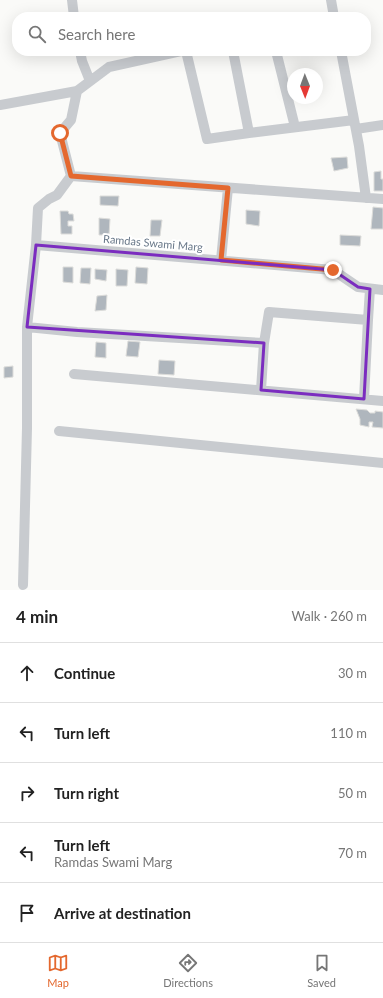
<!DOCTYPE html>
<meta charset="utf-8">
<style>
:root{--surface:#fff;--page:#f6f6f6;--text:#222;--muted:#767676;--line:#e0e0e0;--accent:#e4682e}
body{margin:0;font-family:Lato,sans-serif;background:var(--page);color:var(--text)}
.compass{position:absolute;left:287px;top:68px;width:36px;height:36px;border-radius:50%;background:var(--surface);box-shadow:0 4px 16px #0002;rotate:179deg}
.stop{position:absolute;width:12px;height:12px;margin:-9px;border:3px solid #e4682e;border-radius:50%;background:#fff}
.stop.end{background:#e4682e;border-color:#fff;box-shadow:0 1px 4px #0008}
.list{margin:0;padding:0;list-style:none}
h2{display:flex;justify-content:space-between;align-items:center;height:52px;margin:0;padding:0 16px;font-size:17px}
h2 small{font-size:13px;font-weight:400;color:var(--muted)}
.list li{display:grid;grid-template-columns:26px 1fr auto;gap:12px;align-items:center;box-sizing:border-box;height:60px;padding:0 16px;border-top:1px solid var(--line)}
.list b{display:block;font-size:15px;white-space:nowrap}
.list p{margin:0;font-size:13px;white-space:nowrap;color:var(--muted)}
.list em{font-size:13px;font-style:normal;color:var(--muted)}
.icon{flex:none;width:22px;height:22px;fill:none;stroke:currentColor;stroke-width:2;stroke-linecap:round;stroke-linejoin:round}
.map{position:relative;flex:none;width:383px;height:590px;overflow:hidden}
.search{position:absolute;background:var(--surface);box-shadow:0 4px 16px #0002;left:12px;right:12px;top:12px;height:44px;display:flex;align-items:center;gap:10px;box-sizing:border-box;padding:0 14px;border-radius:16px;color:var(--muted);font-size:15px}
.sheet{height:352px;background:var(--surface)}
nav{display:flex;justify-content:space-around;align-items:center;box-sizing:border-box;height:56px;border-top:1px solid var(--line);background:var(--surface);font-size:11px;color:var(--muted)}
nav a{display:grid;justify-items:center;gap:2px}
nav .on{color:var(--accent)}
.map>svg:first-child{display:block}
</style>
<div class="map">
<svg width="383" height="590" viewBox="0 0 383 590">
<rect width="100%" height="100%" fill="#fafaf8"/>
<path fill="#afb6bd" stroke="#dcdcda" d="M347,157L348,168L334,171L331,158Z
M381,171V179H383V191H374V172Z
M100,196H119L118,206L100,205Z
M373,207L383,208V229H371Z
M246,210L260,211L259,226L246,224Z
M60,211H68L69,214H73L74,221H68V226H72V234H61Z
M99,218L110,219L109,235H99Z
M151,220H162L160,236H150Z
M340,235L361,236L360,246L340,245Z
M63,267H73V283L63,282Z
M136,267L148,268L147,284L135,283Z
M81,268H91L90,284L80,283Z
M95,269L107,270L106,281L95,279Z
M116,269L128,270L127,286H116Z
M107,295L106,310L95,311L97,296Z
M128,341L140,342L138,357L126,356Z
M96,342L106,343V358L95,357Z
M159,360L175,361L174,375L158,374Z
M13,366V377L4,378V367Z
M356,409L367,410L370,413H375V411L383,412V428L372,427L373,422H369V427L360,425V419Z"/>
<g fill="none" stroke-linecap="round" stroke-linejoin="round">
<path stroke="#c8cbcf" stroke-width="10" d="M72,0L74,17
M331,0L334,17
M80,51L82,61L90,81
M186,51L207,139L249,133
M233,51L249,133L354,120
M276,51L295,127
M341,51L359,146L366,198
M0,105L77,91L109,67L181,51
M356,129L383,125
M71,176L60,133L71,120L77,91
M36,245L333,270L358,287L383,290
M221,260L228,188
M368,320L370,289
M74,374L383,401
M261,390L264,343
M364,399L368,320L269,312L264,343L77,332L27,327L36,245L38,208L49,199L57,195L71,176L383,199
M59,431L383,463
M23,585L27,428V327"/>
</g>
<g fill="none" stroke-linecap="round" stroke-linejoin="round">
<path stroke="#e4682e" stroke-width="5" d="M60,133L71,176L228,188L221,260L333,270"/>
</g>
<path fill="none" stroke="#7b2cbf" stroke-width="3" stroke-linejoin="round" d="M36,245L333,270L358,287L370,289L364,399L261,390L264,343L27,327Z"/>
<g text-anchor="middle" stroke-width="4" stroke-linejoin="round" paint-order="stroke">
<g font-size="11" fill="#697889" stroke="#fff">
<text transform="translate(153 243) rotate(5)" y="4">Ramdas Swami Marg</text>
</g>
</g>
</svg>
<svg class="compass" viewBox="-18 -18 36 36"><path d="M0-13l5 13h-10z" fill="#e53935"/><path d="M0 13l5-13h-10z" fill="#767676"/></svg>
<div class="stop" style="left:60px;top:133px"></div>
<div class="stop end" style="left:333px;top:270px"></div>
<div class="search"><svg class="icon" aria-label="search" viewBox="0 0 24 24"><circle cx="10" cy="10" r="6"/><path d="M15 15l6 6"/></svg>Search here</div>
</div>
<section class="sheet">
<h2>4 min<small>Walk · 260 m</small></h2>
<ul class="list">
<li><svg class="icon" aria-label="ahead" viewBox="0 0 24 24"><path d="M12 20V5M6 11l6-6 6 6"/></svg><div><b>Continue</b></div><em>30 m</em></li>
<li><svg class="icon" aria-label="left" viewBox="0 0 24 24"><path d="M17 20v-9H6M10 6l-5 5 5 5"/></svg><div><b>Turn left</b></div><em>110 m</em></li>
<li><svg class="icon" aria-label="right" viewBox="0 0 24 24"><path d="M7 20v-9h11M14 6l5 5-5 5"/></svg><div><b>Turn right</b></div><em>50 m</em></li>
<li><svg class="icon" aria-label="left" viewBox="0 0 24 24"><path d="M17 20v-9H6M10 6l-5 5 5 5"/></svg><div><b>Turn left</b><p>Ramdas Swami Marg</p></div><em>70 m</em></li>
<li><svg class="icon" aria-label="arrive" viewBox="0 0 24 24"><path d="M6 21V4h12l-3 4 3 4H6"/></svg><div><b>Arrive at destination</b></div></li>
</ul>
</section>
<nav>
<a class="on"><svg class="icon" aria-label="map" viewBox="0 0 24 24"><path d="M3 6l6-2 6 2 6-2v14l-6 2-6-2-6 2zM9 4v14M15 6v14"/></svg>Map</a>
<a><svg class="icon" aria-label="directions" viewBox="0 0 24 24"><path d="M12 3l9 9-9 9-9-9zM9 14v-3h6M13 9l2 2-2 2"/></svg>Directions</a>
<a><svg class="icon" aria-label="saved" viewBox="0 0 24 24"><path d="M7 4h10v16l-5-4-5 4z"/></svg>Saved</a>
</nav>
